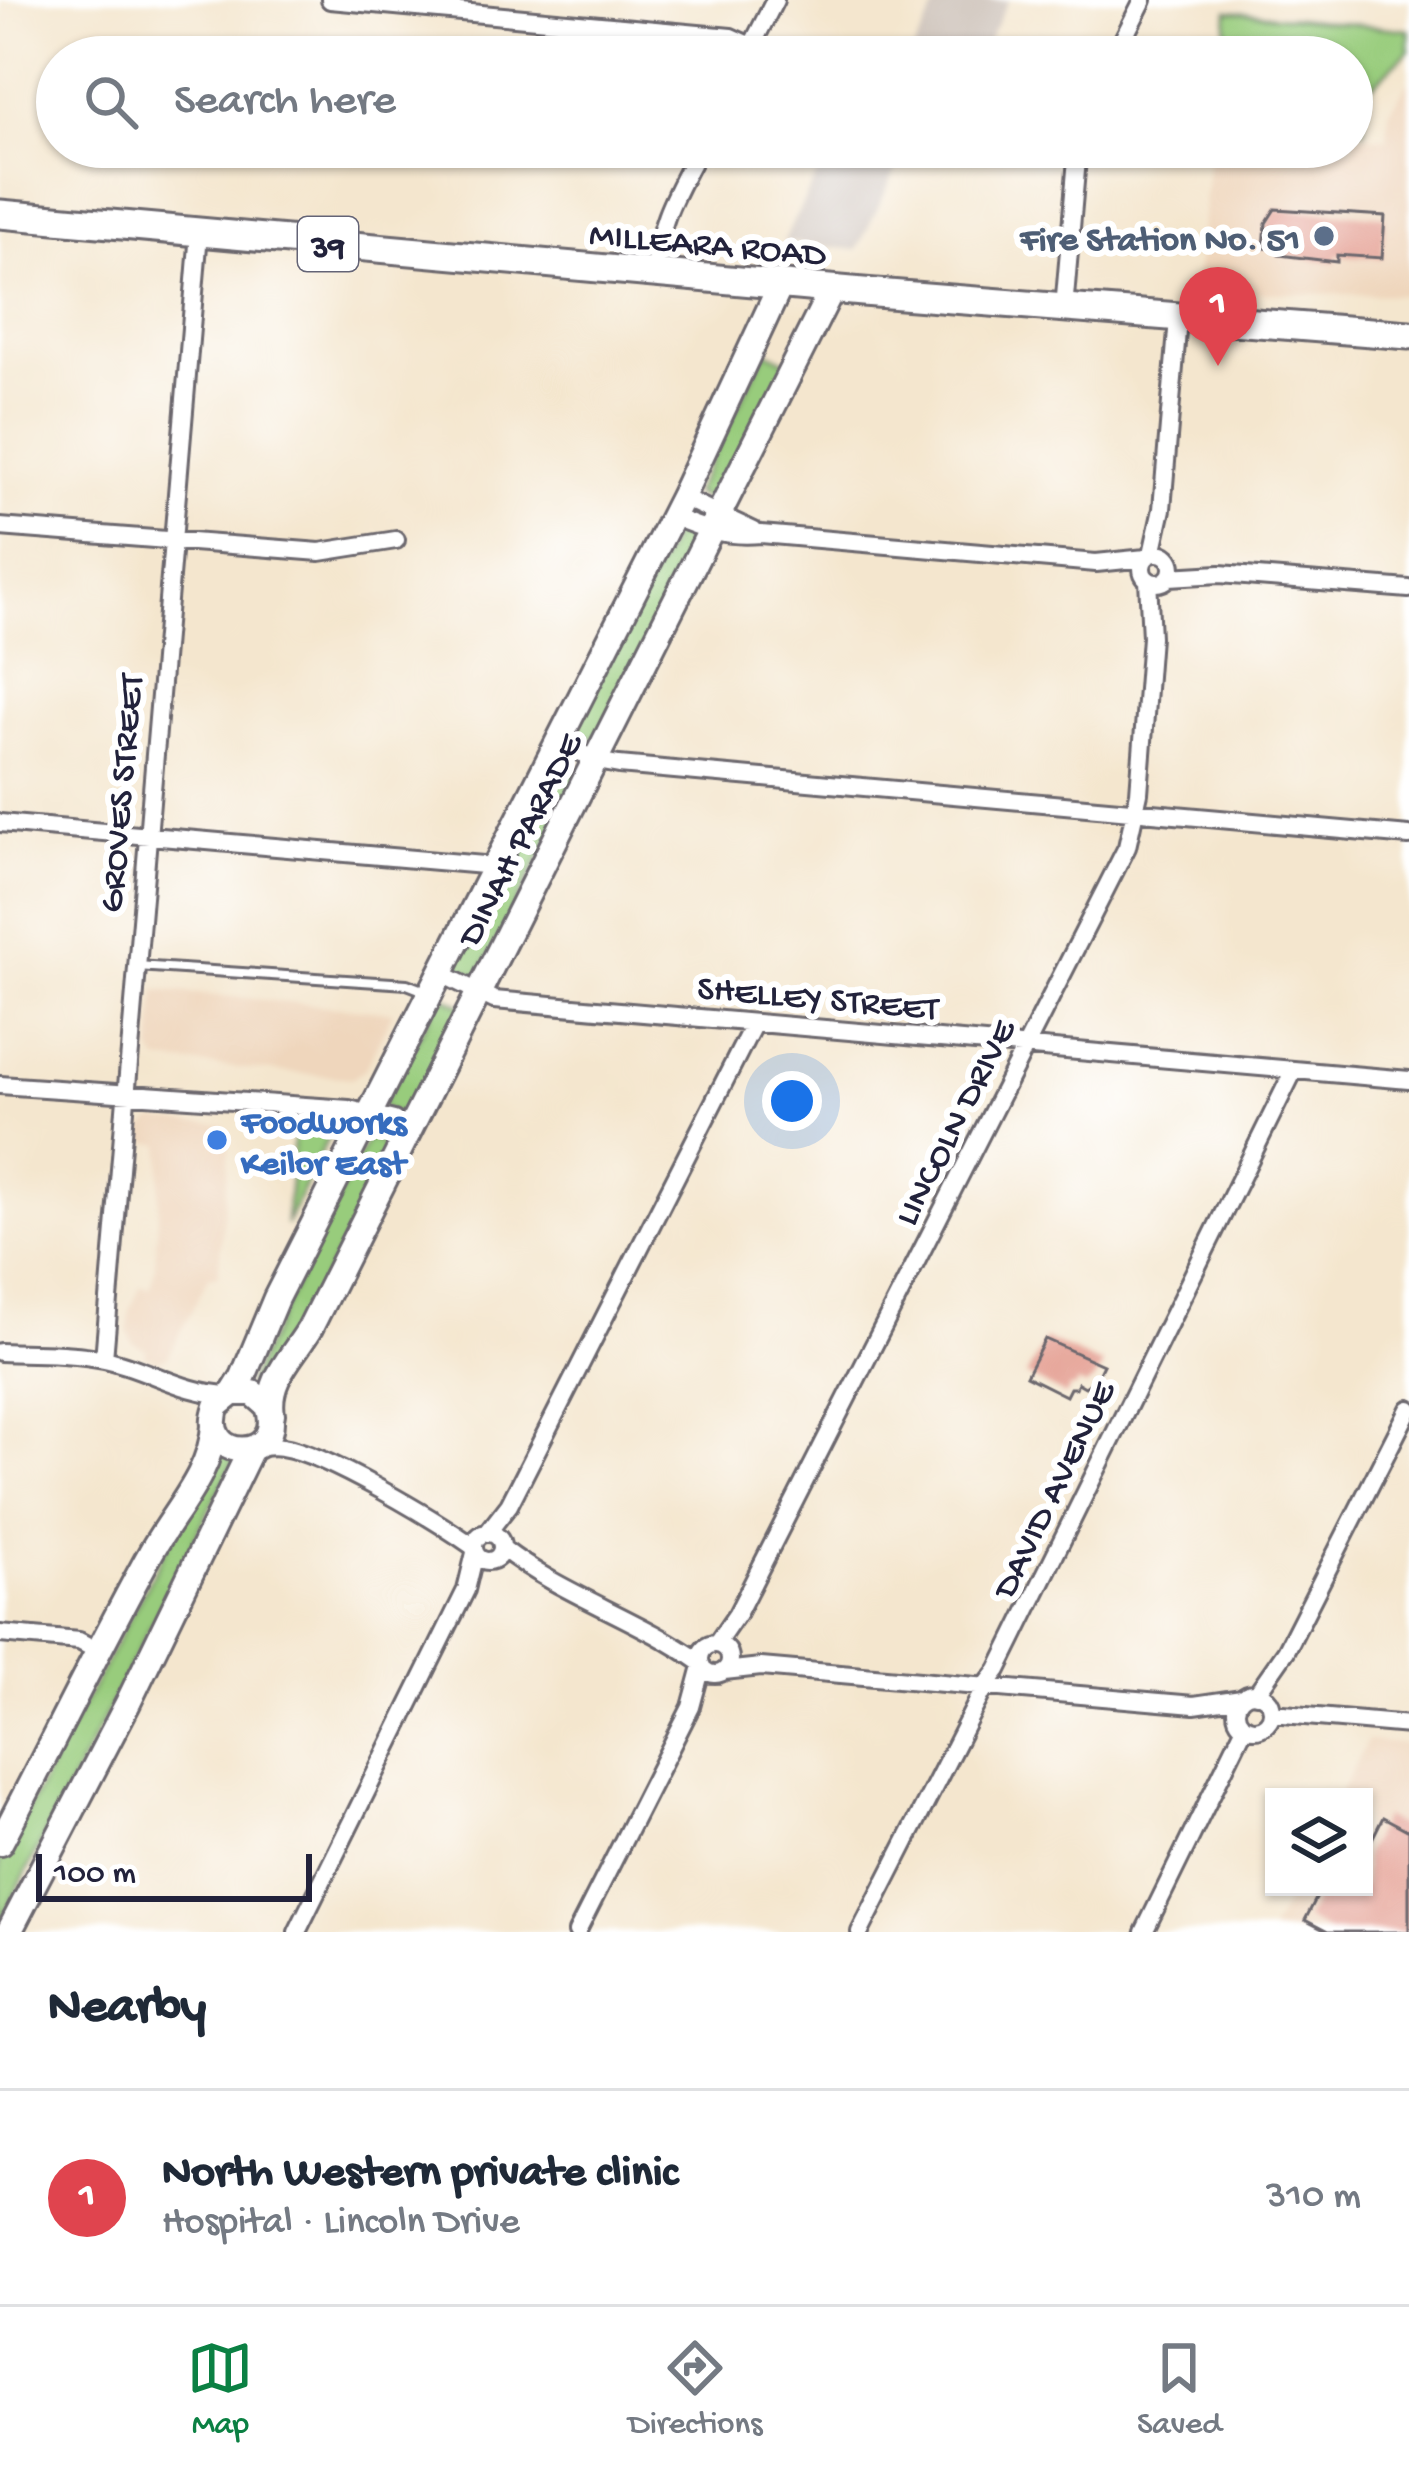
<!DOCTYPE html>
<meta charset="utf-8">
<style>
:root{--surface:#fff;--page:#f6f6f7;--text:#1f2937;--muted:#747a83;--line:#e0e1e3;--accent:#0b8043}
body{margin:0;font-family:"Gochi Hand",sans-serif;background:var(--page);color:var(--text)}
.controls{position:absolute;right:36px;bottom:36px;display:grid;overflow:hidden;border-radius:0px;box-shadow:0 3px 9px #0004}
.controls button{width:108px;height:108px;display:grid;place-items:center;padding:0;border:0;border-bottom:3px solid var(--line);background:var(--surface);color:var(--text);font:60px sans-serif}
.scale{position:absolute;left:36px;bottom:30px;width:276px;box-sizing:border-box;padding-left:12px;border:6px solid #22223b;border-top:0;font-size:33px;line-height:42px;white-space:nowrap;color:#22223b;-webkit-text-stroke:9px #fff;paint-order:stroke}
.you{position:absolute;left:792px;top:1101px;width:42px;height:42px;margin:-30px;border:9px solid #fff;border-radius:50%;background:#1a73e8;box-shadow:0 0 0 18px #1a73e833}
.badge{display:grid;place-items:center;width:78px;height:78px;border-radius:50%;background:var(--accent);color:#fff;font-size:39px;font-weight:700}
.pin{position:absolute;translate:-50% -99px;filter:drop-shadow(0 3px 6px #0008)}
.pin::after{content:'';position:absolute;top:63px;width:42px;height:36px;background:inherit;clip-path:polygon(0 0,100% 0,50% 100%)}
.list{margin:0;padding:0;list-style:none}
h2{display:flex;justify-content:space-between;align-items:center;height:156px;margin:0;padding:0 48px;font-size:51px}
h2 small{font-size:39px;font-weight:400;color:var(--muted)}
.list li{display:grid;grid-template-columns:78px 1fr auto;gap:36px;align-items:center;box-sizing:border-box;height:216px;padding:0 48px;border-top:3px solid var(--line)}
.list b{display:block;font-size:45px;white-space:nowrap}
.list p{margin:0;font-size:39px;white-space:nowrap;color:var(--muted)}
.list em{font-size:39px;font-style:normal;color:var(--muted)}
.icon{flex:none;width:66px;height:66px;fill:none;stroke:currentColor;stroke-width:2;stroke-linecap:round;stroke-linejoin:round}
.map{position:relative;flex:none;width:1409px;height:1932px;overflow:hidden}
.search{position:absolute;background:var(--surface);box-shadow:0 3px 9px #0004;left:36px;right:36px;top:36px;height:132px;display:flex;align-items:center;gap:30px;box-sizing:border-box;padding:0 42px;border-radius:66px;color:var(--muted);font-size:45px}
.sheet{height:372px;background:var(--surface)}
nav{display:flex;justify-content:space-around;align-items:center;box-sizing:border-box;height:168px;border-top:3px solid var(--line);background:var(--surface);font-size:33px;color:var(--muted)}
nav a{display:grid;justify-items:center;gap:6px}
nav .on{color:var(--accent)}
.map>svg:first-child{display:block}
</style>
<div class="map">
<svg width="1409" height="1932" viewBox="0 0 1409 1932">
<rect width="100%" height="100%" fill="#fff"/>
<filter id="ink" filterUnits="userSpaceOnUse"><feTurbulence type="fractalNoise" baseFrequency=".00833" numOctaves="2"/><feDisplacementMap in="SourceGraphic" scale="24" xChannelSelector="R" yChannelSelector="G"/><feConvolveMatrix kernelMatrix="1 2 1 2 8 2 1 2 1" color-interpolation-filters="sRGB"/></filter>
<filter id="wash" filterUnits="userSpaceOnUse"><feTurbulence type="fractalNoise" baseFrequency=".004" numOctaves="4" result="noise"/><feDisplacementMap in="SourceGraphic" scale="48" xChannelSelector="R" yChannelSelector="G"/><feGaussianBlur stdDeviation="2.7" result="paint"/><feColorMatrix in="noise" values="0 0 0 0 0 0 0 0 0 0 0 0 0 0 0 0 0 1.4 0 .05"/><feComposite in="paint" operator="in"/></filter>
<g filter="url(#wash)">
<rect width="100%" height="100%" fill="#f4e6ce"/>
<path fill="#efd6bc" d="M1409,81V295L1195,292L1210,147H1352V134L1387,138L1389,112Z
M156,990L393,1012L365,1069L353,1078L159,1061L152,1052Z
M153,1120L222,1125L230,1135L218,1276H209L168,1357L156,1361L145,1355L147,1349L133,1343L128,1331L130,1310L141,1285L150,1289L155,1268L162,1144L143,1142L144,1128Z
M1367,1741L1409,1745V1932H1270L1293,1887H1364V1797H1338Z"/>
<path fill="#cdc2b9" d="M939,0H1009L980,57H910Z
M865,147H927L917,166L901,160L857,250L783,242L829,152L856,164Z"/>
<path fill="#98cc7c" stroke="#5d775c" stroke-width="3" d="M1228,11L1409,30V50L1370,88L1363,130L1352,129V57H1225Z
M766,351L792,364L720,506L694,493Z
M677,529L701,542L598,741L573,729Z
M557,764L581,776L479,976L455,964Z
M441,995L466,1008L407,1120L381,1106Z
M295,1123L334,1125L286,1225Z
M368,1137L393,1150L262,1392L247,1384Z
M219,1449L234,1461L0,1924V1861Z"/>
<g id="blocks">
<path fill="#e29688" d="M1275,209L1385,216L1382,258L1337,255V262L1279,255V249L1264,248L1266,223Z
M1045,1339L1103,1365L1096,1379L1085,1387L1078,1383L1076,1388H1070L1066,1396L1026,1376Z
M1383,1817L1409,1831V1932H1328L1305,1920L1322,1887H1364V1855Z"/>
</g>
</g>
<g filter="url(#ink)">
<use href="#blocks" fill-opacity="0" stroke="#6c676e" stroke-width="3"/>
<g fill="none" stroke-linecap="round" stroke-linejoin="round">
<defs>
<path id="lane" d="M137,966L407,984L425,991"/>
<path id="street" d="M330,0L731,37L751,46
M746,57L775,0
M1114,57L1143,0
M656,273C654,228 680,186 700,147
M1064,309L1078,147
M682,497L754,531
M672,516C704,530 726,537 761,534L1096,563L1146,558
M0,527L320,552L396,540
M1142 568a15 15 0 1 1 30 0a15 15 0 1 1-30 0Z
M1152,554L1162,509L1178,319
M1169,577L1220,574L1409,589
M558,741L597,761L619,765L1409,836
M0,823L495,866
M442,974L494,1000L1409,1080
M0,1085L349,1109L394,1120L404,1139
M0,1352C34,1354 71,1352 104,1359C148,1368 183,1394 230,1395
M104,1359L199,233
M254,1448C263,1447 273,1445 282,1447C325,1453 436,1520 474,1547
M488,1532L509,1505L754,1023
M474 1547a14 14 0 1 1 28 0a14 14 0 1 1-28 0Z
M502,1548C562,1595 638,1618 700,1662
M0,1634L79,1641L100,1652
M717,1643L737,1614L1127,847L1139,793L1151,637L1148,580
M700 1659a15 15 0 1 1 30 0a15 15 0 1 1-30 0Z
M724,1671L761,1667L1194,1705L1242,1698
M1236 1711a18 18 0 1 1 36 0a18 18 0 1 1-36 0Z
M1256,1694L1286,1651L1409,1409
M1272,1713L1409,1725
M297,1932L466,1590L475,1553
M577,1932L691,1707L702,1666
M860,1932L985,1687L998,1670L1294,1070
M1144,1932L1245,1726"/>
<path id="secondary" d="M233,1393H253L268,1406C288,1464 196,1464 217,1406L233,1393L243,1377L276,1298L682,497L781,284
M272,1414C266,1380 293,1357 310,1328L832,289
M0,1843C50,1748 97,1650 149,1556C172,1513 211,1475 214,1426
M9,1932L128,1703L251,1449"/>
<path id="primary" d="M0,214L863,292L1409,335"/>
</defs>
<use href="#lane" stroke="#6c676e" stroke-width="14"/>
<use href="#street" stroke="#6c676e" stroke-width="22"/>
<use href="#secondary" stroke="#6c676e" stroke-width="30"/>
<use href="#primary" stroke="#6c676e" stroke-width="33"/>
<path stroke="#6c676e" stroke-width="3" stroke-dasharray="9 9" stroke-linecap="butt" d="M618,233L622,245"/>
<use href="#lane" stroke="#fff" stroke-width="8"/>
<use href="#street" stroke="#fff" stroke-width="16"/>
<use href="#secondary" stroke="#fff" stroke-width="24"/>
<use href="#primary" stroke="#fff" stroke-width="27"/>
</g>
</g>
<circle fill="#5c6f8a" stroke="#fff" stroke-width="4.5" cx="1324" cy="236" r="12"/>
<circle fill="#3f7fe0" stroke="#fff" stroke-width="4.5" cx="217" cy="1140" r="12"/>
<g text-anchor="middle" stroke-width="12" stroke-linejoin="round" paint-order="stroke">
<rect fill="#fff" stroke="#646476" stroke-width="3" x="298" y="217" width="60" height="54" rx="9"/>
<g font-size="33" font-weight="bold" fill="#22223b">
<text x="328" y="256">39</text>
</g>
<g font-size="36" font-weight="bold" fill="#4e5e75" stroke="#fff" text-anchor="end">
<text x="1300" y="249">Fire Station No. 51</text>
</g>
<g font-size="36" fill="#22223b" stroke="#fff">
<text transform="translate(708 241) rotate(5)" y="13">MILLEARA ROAD</text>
<text transform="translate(118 793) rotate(-85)" y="13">GROVES STREET</text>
<text transform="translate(517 838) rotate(-63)" y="13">DINAH PARADE</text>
<text transform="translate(818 995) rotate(5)" y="13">SHELLEY STREET</text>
<text transform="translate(952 1121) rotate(-63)" y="13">LINCOLN DRIVE</text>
<text transform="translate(1051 1488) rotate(-64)" y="13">DAVID AVENUE</text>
</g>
<g font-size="36" font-weight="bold" fill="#366cbe" stroke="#fff" text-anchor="start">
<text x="241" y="1132">Foodworks<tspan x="241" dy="41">Keilor East</tspan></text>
</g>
</g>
</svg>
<div class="controls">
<button><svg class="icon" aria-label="layers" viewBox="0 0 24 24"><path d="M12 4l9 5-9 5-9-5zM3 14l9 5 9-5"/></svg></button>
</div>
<div class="scale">100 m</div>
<div class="you"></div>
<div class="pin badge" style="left:1218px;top:366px;background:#e0444e">1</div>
<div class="search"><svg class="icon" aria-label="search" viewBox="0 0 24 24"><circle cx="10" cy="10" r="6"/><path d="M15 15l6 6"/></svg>Search here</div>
</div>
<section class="sheet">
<h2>Nearby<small></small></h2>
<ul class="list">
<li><span class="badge" style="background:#e0444e">1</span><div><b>North Western private clinic</b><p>Hospital · Lincoln Drive</p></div><em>310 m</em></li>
</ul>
</section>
<nav>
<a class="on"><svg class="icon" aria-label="map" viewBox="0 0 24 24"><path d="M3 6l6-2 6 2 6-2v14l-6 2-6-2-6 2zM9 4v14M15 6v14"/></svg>Map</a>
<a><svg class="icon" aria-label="directions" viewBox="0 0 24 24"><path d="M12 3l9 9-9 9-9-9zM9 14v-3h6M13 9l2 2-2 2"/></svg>Directions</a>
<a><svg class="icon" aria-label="saved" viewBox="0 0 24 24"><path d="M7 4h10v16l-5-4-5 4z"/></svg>Saved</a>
</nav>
